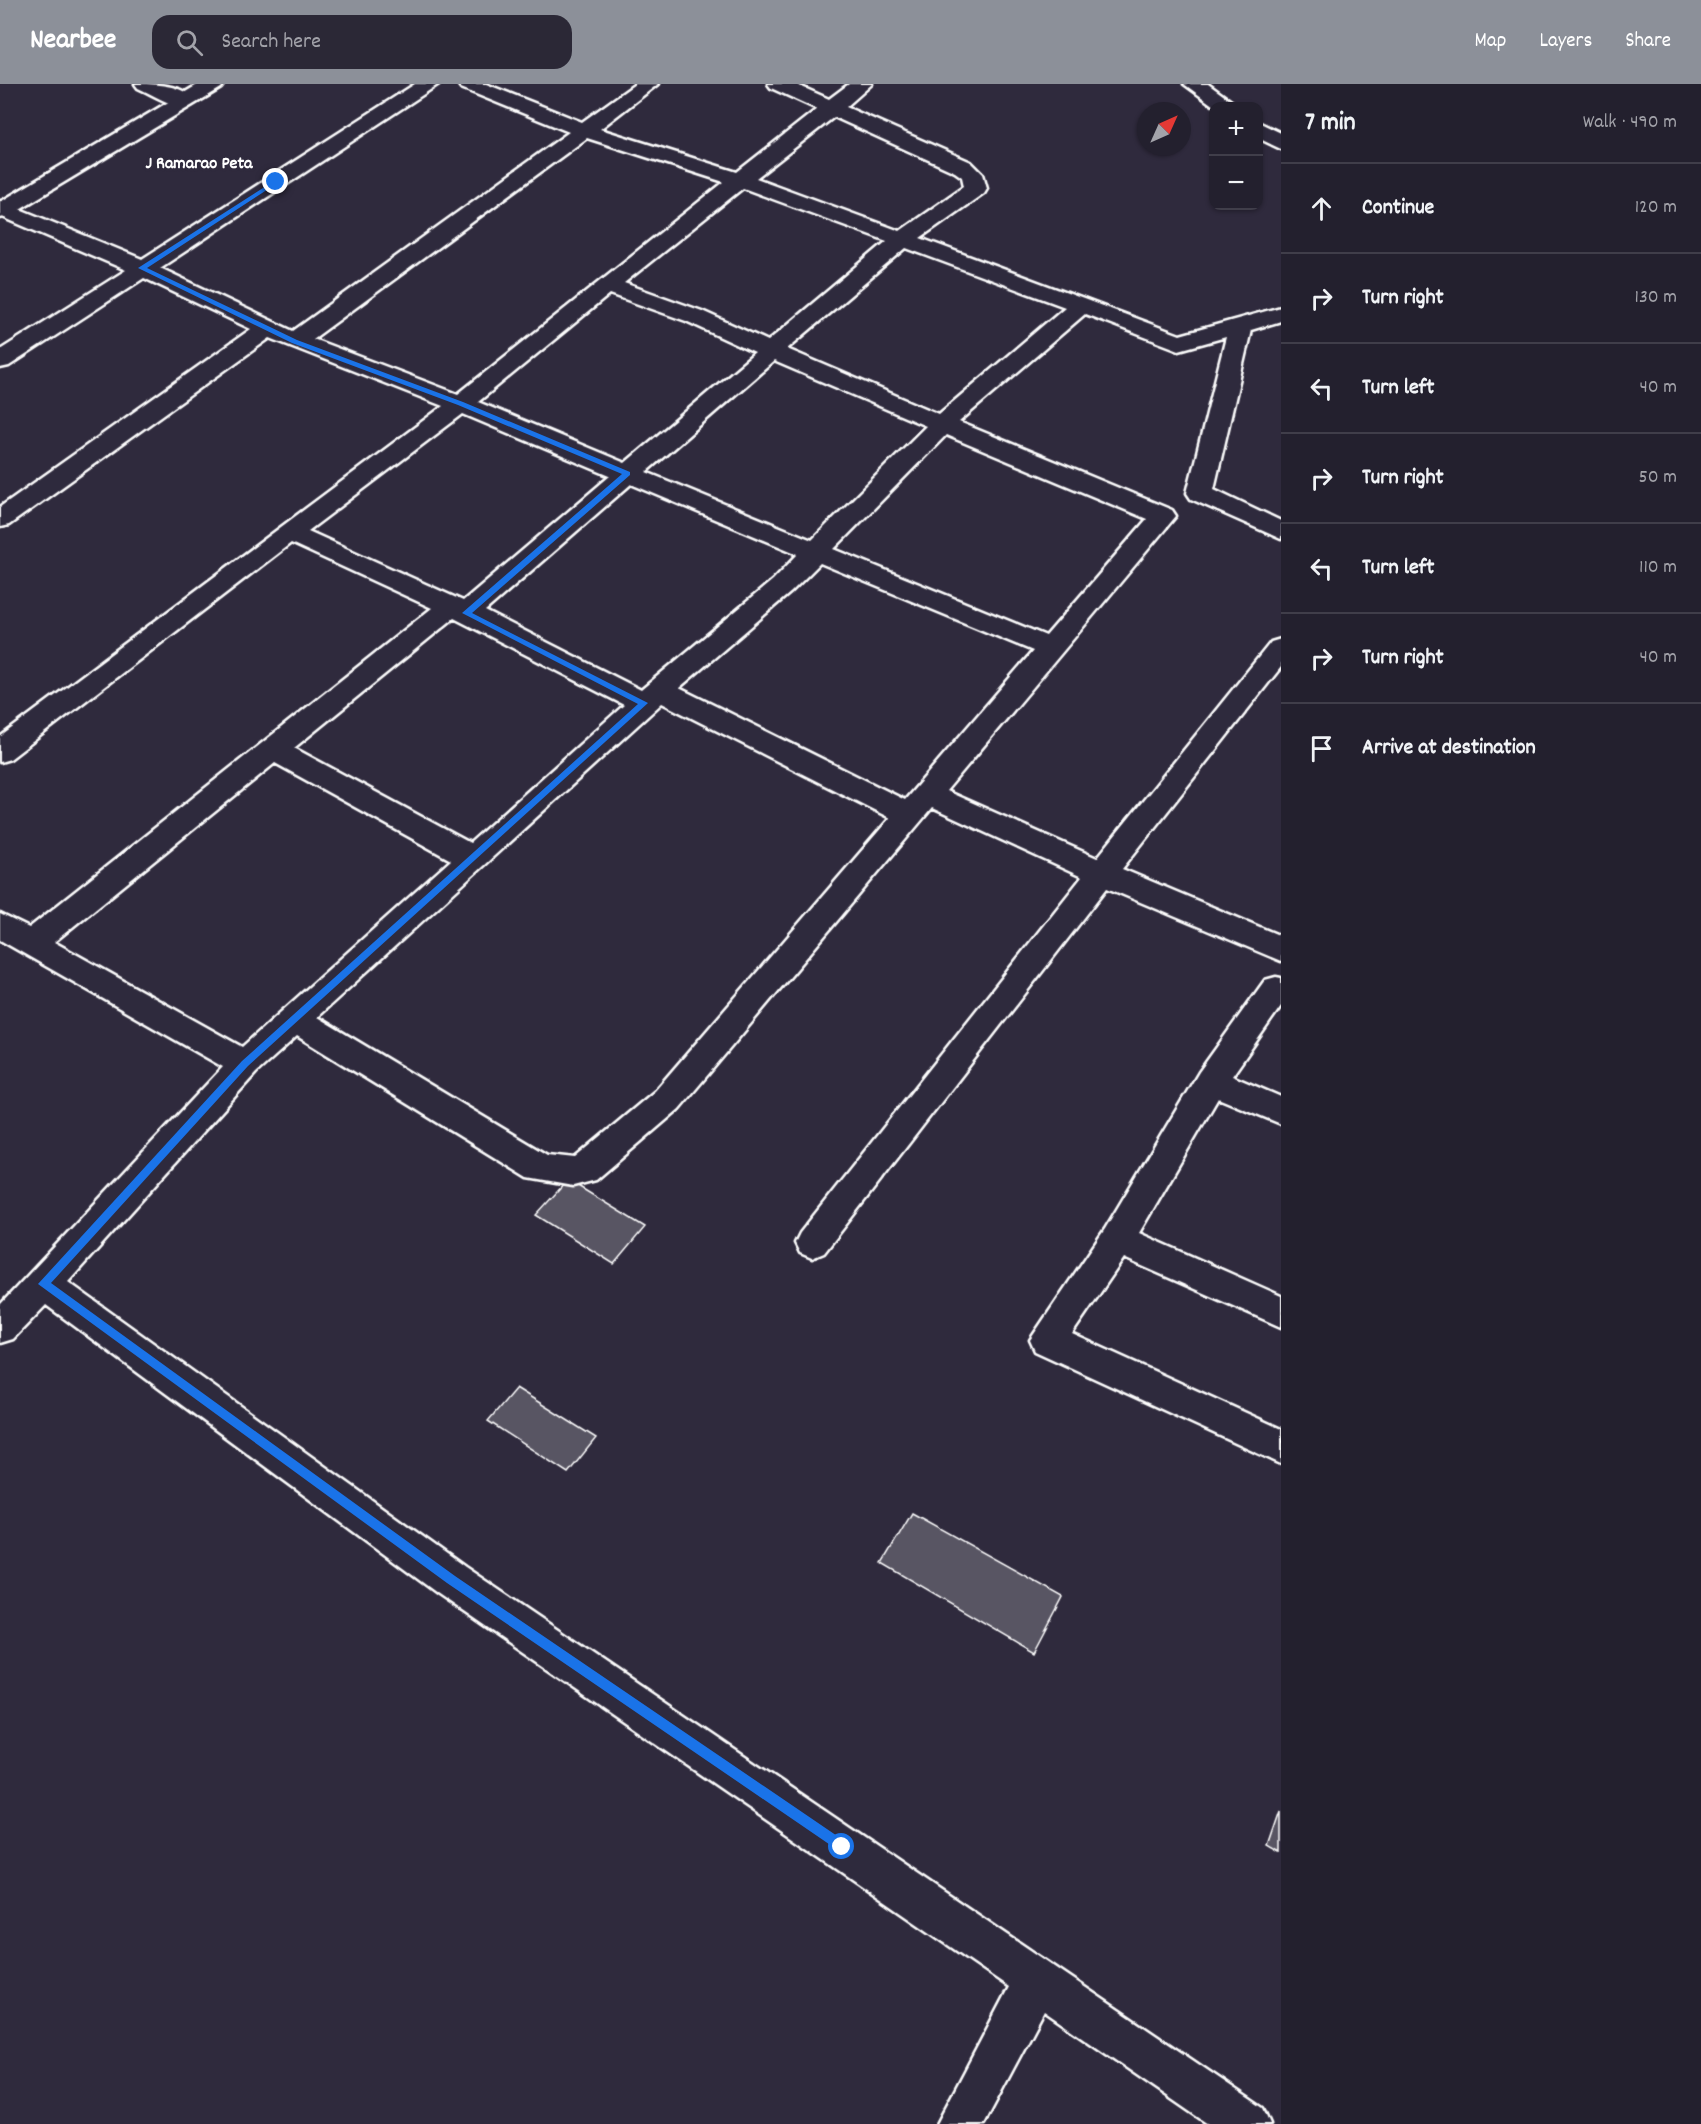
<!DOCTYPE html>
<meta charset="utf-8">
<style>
:root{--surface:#23202e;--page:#2b2836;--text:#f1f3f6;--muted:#a3a3aa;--line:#403e4a;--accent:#8c9099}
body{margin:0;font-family:Dekko,sans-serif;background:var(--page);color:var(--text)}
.controls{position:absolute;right:18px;top:18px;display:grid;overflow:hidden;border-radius:12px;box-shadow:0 2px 4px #0004}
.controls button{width:54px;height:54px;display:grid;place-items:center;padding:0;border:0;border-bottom:2px solid var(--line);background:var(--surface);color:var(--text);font:30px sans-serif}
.compass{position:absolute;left:1137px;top:18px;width:54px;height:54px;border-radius:50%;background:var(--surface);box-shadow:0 2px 4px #0004;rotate:45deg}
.stop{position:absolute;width:18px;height:18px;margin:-14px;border:4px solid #1a73e8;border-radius:50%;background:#fff}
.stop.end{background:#1a73e8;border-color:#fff;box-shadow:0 2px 6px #0008}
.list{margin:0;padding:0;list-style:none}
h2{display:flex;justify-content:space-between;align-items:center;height:78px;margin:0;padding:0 24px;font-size:26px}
h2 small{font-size:20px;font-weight:400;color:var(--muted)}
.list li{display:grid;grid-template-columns:39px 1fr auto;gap:18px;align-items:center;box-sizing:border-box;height:90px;padding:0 24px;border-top:2px solid var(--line)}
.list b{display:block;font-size:22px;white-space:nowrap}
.list em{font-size:20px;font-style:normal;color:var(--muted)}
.icon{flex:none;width:33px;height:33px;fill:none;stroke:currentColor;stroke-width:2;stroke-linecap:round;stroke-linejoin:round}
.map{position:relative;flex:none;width:1281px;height:2040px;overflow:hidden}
header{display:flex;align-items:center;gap:36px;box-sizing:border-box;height:84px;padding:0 30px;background:var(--accent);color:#fff}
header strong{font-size:28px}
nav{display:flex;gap:33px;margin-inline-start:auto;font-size:21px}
.search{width:420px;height:54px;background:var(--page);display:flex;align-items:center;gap:15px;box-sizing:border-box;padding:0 21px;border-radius:18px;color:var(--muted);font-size:22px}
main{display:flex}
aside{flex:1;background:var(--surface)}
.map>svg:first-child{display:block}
</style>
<header>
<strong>Nearbee</strong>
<div class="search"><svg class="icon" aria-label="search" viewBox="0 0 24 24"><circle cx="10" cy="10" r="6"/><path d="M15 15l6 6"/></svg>Search here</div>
<nav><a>Map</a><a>Layers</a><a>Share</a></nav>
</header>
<main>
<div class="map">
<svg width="1281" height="2040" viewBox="0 0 1281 2040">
<rect width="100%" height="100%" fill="#2f2a3d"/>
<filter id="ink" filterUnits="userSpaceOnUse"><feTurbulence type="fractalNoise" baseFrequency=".0167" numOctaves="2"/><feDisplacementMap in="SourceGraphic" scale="12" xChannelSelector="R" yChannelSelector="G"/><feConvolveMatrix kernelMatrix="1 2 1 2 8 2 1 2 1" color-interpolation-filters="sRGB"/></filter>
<g filter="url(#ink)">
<path fill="#595564" stroke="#fff" stroke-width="1.5" d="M568,1096L645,1143L614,1180L536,1131Z
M516,1304L596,1354L568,1389L488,1337Z
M912,1429L1063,1513L1034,1568L882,1479Z
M1281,1727V1769L1269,1762Z"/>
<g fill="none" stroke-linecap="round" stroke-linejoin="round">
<defs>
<path id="minor" d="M135,0C153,0 183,0 196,17L192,21C175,26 154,11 138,4Z
M415,0H439L160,184L293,247L569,48L461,4L458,0H486L582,38L635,0H658L600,45L737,88L817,25L771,4L768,0H795L829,15L849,0H872L846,23L971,78L983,90L987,104L984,109L920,154L1180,251L1281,223V237L1251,246L1214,405L1281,437V455L1191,415L1187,409L1226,253L1179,266L1085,230L959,338L1172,426L1176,432L946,707L1097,774L1271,558L1281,555V583L1122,785L1281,852V877L1107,804L824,1169L812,1174L800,1169L795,1159L800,1149L1082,793L932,724L679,1025L596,1096L573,1102L528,1094L297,952L256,989L68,1198L465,1483L1263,2024L1270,2040H1208L1044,1927L984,2040H937L1009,1903L437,1509L46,1221L13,1255L0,1259V1221L223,983L0,856V830L29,844L432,524L291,459L10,675L0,678V653L443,322L270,254L9,441L0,443V423L251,245L144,194L9,282L0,284V266L126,186L0,132V117L142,175ZM834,33L955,88L962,93L964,102L900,147L756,94ZM587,54L724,98L458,310L313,255ZM743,104L887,157L768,257L702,227L624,199ZM906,164L1065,223L939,330L787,265ZM610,210L686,237L755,269L625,379L478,318ZM774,277L926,342L812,456L646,388ZM463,330L610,392L463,517L308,447ZM946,351L1147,435L1046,552L834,465ZM631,400L798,470L773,496L641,606L485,527ZM820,479L1033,567L905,716L679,604L791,508ZM454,534L624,621L470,759L294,664ZM662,619L890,734L655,1007L575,1074L547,1071L317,933ZM275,679L451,776L242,963L54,858Z
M1184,0H1208L1238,22H1214Z
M1258,38L1281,49V65L1258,54Z
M1276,893L1281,894V922L1232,992L1281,1013V1040L1218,1014L1139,1149L1281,1212V1243L1124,1174L1072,1250L1281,1345V1380L1035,1267L1030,1256L1105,1145L1199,988L1265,896Z"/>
<path id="tertiary" d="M199,0H224L221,4L8,132L0,134V118Z"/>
</defs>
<use href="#minor" stroke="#fff" stroke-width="5"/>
<use href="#tertiary" stroke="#fff" stroke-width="5"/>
<use href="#minor" fill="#2f2a3d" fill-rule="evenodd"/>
<use href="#tertiary" fill="#2f2a3d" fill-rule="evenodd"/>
</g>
</g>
<path fill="#1a73e8" d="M274,97L279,98L147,184L297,256L463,318L630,388V391L472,529L648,619L248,982L51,1199L455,1492L846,1758V1767L842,1769L447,1499L38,1200L242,977L638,620L462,529L622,390L458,321L292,259L138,184Z"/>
<g text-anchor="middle" stroke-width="6" stroke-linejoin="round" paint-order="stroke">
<g font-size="18" font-weight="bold" fill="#fff" stroke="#2f2a3d">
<text x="199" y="84">J Ramarao Peta</text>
</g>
</g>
</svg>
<div class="controls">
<button>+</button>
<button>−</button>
</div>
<svg class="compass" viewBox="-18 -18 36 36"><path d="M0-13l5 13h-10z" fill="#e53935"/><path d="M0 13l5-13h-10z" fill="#a3a3aa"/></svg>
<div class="stop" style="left:842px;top:1763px"></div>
<div class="stop end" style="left:276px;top:98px"></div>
</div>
<aside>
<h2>7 min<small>Walk · 490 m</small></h2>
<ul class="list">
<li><svg class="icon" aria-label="ahead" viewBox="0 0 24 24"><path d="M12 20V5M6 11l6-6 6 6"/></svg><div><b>Continue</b></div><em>120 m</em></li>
<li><svg class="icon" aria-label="right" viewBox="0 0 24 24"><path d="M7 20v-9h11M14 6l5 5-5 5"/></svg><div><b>Turn right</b></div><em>130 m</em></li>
<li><svg class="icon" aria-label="left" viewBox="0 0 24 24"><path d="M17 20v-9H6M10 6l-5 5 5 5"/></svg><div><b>Turn left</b></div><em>40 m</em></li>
<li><svg class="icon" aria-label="right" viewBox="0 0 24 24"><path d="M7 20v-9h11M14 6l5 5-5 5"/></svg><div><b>Turn right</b></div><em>50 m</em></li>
<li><svg class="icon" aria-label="left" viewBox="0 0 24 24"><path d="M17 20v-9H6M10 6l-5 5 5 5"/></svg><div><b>Turn left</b></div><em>110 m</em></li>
<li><svg class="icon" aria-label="right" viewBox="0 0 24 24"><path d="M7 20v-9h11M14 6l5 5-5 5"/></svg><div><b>Turn right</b></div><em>40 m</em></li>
<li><svg class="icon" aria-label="arrive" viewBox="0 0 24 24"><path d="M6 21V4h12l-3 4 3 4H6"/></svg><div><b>Arrive at destination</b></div></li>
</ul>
</aside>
</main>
